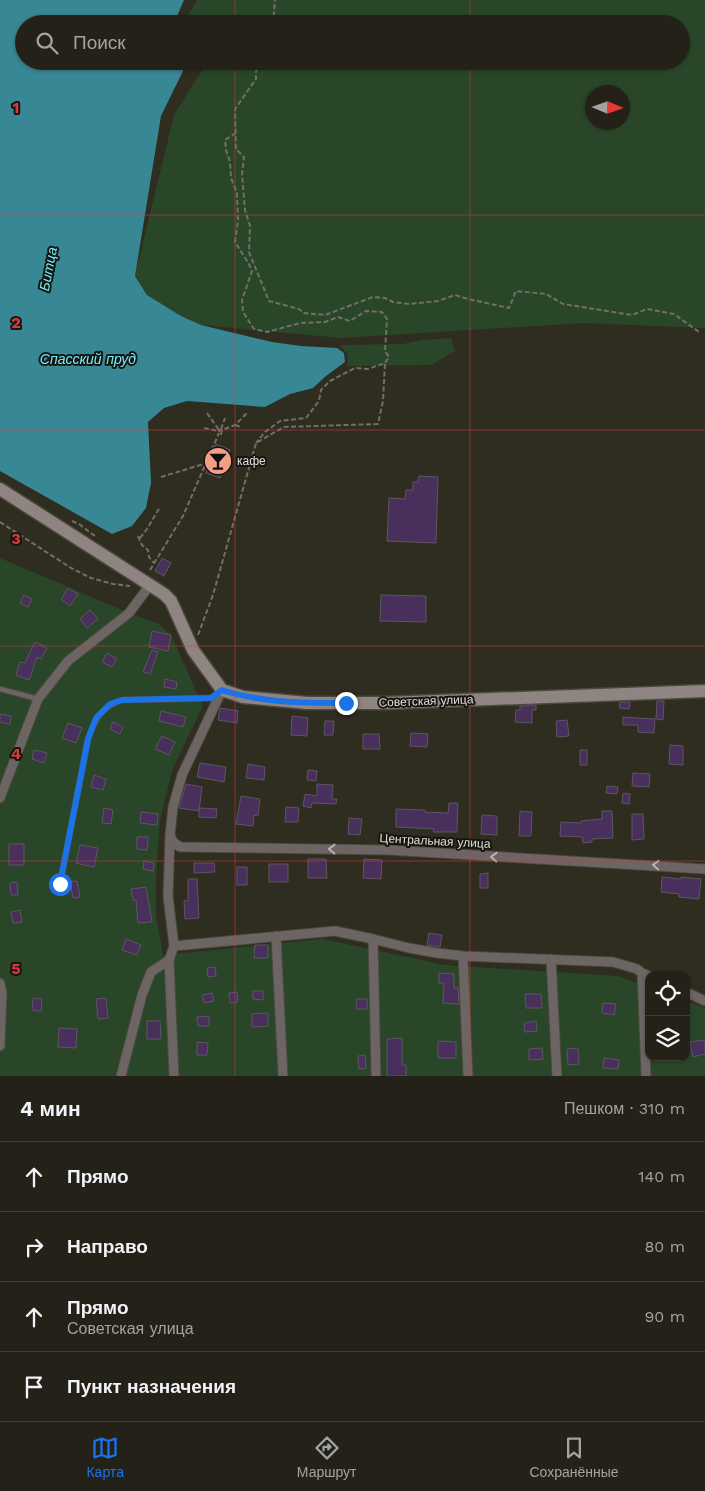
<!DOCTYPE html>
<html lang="ru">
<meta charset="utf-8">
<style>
:root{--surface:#232118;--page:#2f2e25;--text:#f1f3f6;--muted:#a3a3a2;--line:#403e37;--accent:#1a73e8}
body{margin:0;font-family:"Work Sans",sans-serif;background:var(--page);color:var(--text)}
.controls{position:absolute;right:15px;bottom:15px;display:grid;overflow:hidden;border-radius:10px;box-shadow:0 1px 4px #0004}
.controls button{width:45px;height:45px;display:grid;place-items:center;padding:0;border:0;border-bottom:1px solid var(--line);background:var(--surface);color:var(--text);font:25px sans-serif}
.compass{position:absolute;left:585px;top:85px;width:45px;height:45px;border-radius:50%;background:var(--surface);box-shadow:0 1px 4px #0004;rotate:92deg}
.stop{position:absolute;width:15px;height:15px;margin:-11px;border:4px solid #1a73e8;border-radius:50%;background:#fff}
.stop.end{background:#1a73e8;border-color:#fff;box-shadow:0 1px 5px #0008}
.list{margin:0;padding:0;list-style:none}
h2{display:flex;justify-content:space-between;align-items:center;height:65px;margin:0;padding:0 20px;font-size:21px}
h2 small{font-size:16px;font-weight:400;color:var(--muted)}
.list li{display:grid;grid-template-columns:32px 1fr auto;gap:15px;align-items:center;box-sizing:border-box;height:70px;padding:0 20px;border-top:1px solid var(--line)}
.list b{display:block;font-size:19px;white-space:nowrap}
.list p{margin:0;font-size:16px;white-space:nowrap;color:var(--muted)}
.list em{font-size:16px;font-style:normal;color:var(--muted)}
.icon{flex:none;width:28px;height:28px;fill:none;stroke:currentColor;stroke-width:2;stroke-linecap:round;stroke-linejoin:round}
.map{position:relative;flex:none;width:705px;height:1076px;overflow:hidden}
.search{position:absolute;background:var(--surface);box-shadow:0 1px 4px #0004;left:15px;right:15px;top:15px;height:55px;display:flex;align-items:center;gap:12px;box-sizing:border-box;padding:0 18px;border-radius:28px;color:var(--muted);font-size:19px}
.sheet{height:345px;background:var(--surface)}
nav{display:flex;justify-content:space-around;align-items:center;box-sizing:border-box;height:70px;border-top:1px solid var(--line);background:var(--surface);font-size:14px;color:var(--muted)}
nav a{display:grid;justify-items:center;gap:2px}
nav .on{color:var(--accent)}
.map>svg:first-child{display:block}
</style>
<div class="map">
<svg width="705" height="1076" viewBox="0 0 705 1076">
<rect width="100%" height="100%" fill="#2f2c20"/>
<path fill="#2a4629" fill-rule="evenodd" d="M197,0H705V328L585,323L341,338L201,325L181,316L147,295L135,275L174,115L204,67L201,61H681V24H187L189,14ZM592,92H622V122H592Z
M451,338L455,351L431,365L347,366L348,355L340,345L402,344L424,340Z
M0,558L129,613L159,624L171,635L203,706L173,768L160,819L156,878V916L163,955L323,939L445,965L618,976L649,988V1057H686V1001L705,1008V1076H0Z"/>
<path fill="#388794" d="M0,0H184L177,16V24H24V61H182L183,71L161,116L135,276L147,295L181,316L201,325L272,342L301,346L337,348L344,353L345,362L326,376L313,388L290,394L265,407L187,401L164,408L148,422L151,483L146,508L132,526L112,534L0,471Z"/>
<path fill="#492f5b" stroke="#5d5662" d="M216,444L230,450L220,478L206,473Z
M419,476L438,477L436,543L387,541L389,498L405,499L406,490H413V482H418Z
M162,558L171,563L164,576L155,571Z
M68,588L78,594L70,606L61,599Z
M24,595L32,599L28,607L20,603Z
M381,595L426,596V622L380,621Z
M90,610L98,619L87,628L80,619Z
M152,631L171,635L168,651L149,647Z
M35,642L47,648L41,659L37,657L29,680L16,675L20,662L25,663Z
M152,650L158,652L150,674L143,672Z
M107,653L117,659L112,667L102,662Z
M165,679L177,682L176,689L164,687Z
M657,701H664L663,720L656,719Z
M620,702H630L629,709L619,708Z
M536,705V710H532V723L515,722L516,710H520V706Z
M220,708L238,711L237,723L218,720Z
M161,711L186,717L183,727L159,721Z
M0,714L11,716L10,724L0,722Z
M292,716L308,718L307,736L291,735Z
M623,717L655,719L654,733L638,732V725H623Z
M567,720L569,736L557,737L556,721Z
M325,721H334L333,735H324Z
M113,722L123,727L120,734L110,729Z
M68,723L82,728L76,743L62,738Z
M411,733L428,734L427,747L410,746Z
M363,734H379L380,749H363Z
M162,736L175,742L169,755L155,749Z
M670,745L683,746V765L669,764Z
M34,750L47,753L44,763L32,759Z
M580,750H587V765H580Z
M200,763L226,767L224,782L197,777Z
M248,764L265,767L264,780L246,778Z
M308,770L317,771L316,781L307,780Z
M633,773L650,774L649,787L632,786Z
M94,775L106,779L103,790L91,787Z
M186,784L202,787L199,811L179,808Z
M317,784L333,785L332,799H337L336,804L312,803L311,808L303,806L305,794L317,796Z
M607,786L618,787L617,794L606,793Z
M623,793L630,794L629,804L622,803Z
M241,796L260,799L258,816L254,815L253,826L236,824Z
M449,803H458L457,832H433L434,829L396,827V809L425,810V812L448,813Z
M286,807L299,808L298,822H285Z
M104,808L113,810L111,824L102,823Z
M199,808L217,809L216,818L199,817Z
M520,811L532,812L531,836H519Z
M602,811H612L613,838L592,839V842L583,843L582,837L560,836L561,822L581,823V821L602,819Z
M141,812L158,814L157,825L140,823Z
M632,814H643L644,839L632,840Z
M482,815L497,816V835L481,834Z
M349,818L362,819L360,835L348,834Z
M137,837H148L147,850L137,849Z
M9,844H24V865H9Z
M80,845L98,848L94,867L76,863Z
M308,859H326L327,878H308Z
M364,859L382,860L381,879L363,878Z
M144,861L154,863L153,871L143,869Z
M194,863H214L215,872L194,873Z
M269,864H288V882H269Z
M237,867H247V885H237Z
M488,873V888H480V874Z
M662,877L681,879V877L701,879L699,899L679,897V894L661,892Z
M188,879H197L199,918L185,919L184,901L188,900Z
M77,881L80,897L73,898L70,882Z
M17,882L18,895H11L10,883Z
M146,887L152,922L138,923L136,900H133L131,889Z
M20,910L22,922L13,923L11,912Z
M429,933L442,935L440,947L427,945Z
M126,939L141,945L137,955L122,950Z
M255,945H268V958H254Z
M215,967L216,976L208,977L207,968Z
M439,973L454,974V988H458L459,1004L443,1003L444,983H439Z
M253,991H263V1000L253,999Z
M237,992L238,1002L230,1003L229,993Z
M212,993L214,1001L204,1003L202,995Z
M525,994H541L542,1008H526Z
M33,998L42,999L41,1011L32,1010Z
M106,998L108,1018L98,1019L96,999Z
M357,999H367V1009H356Z
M603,1003L616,1004L614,1015L602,1013Z
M268,1013V1026L252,1027V1014Z
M209,1016V1026H198L197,1017Z
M147,1021H160L161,1039H147Z
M536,1021L537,1031L525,1032L524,1023Z
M59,1028L77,1029L76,1048L58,1047Z
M402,1038V1065H406V1076H387V1039Z
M705,1040V1054L693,1057L690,1042Z
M438,1041L456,1042V1058H438Z
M197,1042L208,1043L207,1055H197Z
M542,1048L543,1059L529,1060V1049Z
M578,1048L579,1064L568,1065L567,1049Z
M365,1055L366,1068L359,1069L358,1056Z
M604,1058L619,1060L618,1069L603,1068Z"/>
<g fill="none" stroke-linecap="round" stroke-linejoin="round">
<defs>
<path id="lane" d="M0,689L38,699
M60,884L88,739C96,718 100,708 122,700L211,698L219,693"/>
<path id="street" d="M0,798L38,699L68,661L129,613L150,585
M170,835L173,842L180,847L388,850L705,869
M276,936L283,1076
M373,939L376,1076
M174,946L335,931L373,939L409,948L437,953L463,956L613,962L637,969L642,973L649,976
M463,956L468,1076
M551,959L557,1076
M642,973L646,1076
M0,983L2,993L0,1046
M686,992L705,1001
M121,1076L142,995L151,972L169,960
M174,1076L169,960L174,946L168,896L170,835L173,807L182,775L222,690"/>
<path id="secondary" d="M0,489L164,594L171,601L193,650L222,690L243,697L307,703H385L705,691"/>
</defs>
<use href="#lane" stroke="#4b493d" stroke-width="7"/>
<use href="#street" stroke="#4b493d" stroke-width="11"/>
<use href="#secondary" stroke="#4b493d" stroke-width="15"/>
<path stroke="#726f65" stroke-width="2" stroke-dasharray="5 2.5" stroke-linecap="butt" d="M273,24L275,0
M260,61L256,72V79L235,109L236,149L244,157L242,174L245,210L250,226L249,252L269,301L299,309L304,313L325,315L373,297L385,298L393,302L409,304L438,301L455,295L468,299L509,308L516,291L546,294L563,304L632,315L647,309L674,314L699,332
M236,133L225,140L226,150L230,162L231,178L237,193L238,221L235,242L249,264L252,271L242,300L243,312L254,329L267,332L300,323L325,322L338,317L350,321L366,311L382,312L387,319L385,351L389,357L385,363L368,369L355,368L330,381L321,390L319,401L306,418L280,421L265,432L256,443
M207,413L219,430
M235,425L241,427
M204,428L218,431
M221,429L225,418
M222,430H219V433L221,434L222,430L235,425L246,414L248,415
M161,477L207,463
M72,521L79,524L95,536
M0,522L71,568L91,578L113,584L130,586
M138,536L142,545L148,550L149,557L154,563
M140,538L147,529L160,507
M150,570L183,516L219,433
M198,635L213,595L256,443L284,427L378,424L383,401L385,363"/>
<use href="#lane" stroke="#6c6564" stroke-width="4.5"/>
<use href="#street" stroke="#6c6564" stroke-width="9"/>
<use href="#secondary" stroke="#908483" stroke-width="12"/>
</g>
<defs><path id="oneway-chevron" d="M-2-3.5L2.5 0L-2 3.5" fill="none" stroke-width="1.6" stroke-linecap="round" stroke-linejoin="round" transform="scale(1.25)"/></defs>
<g stroke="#b8b4af">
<use href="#oneway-chevron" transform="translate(332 849) rotate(-179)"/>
<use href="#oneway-chevron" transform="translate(494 857) rotate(-177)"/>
<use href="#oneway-chevron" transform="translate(656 865) rotate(-177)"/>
</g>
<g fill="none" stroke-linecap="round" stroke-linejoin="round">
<path stroke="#1a73e8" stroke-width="6" d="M60,884L88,739L96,718L110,704L122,700L211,698L222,690C262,703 305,703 346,703"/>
</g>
<path fill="none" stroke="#d73a3a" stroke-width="1" stroke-opacity="0.55" d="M235,0V24M470,0V24M235,61V1076M470,61V1076M0,215H705M0,430H705M0,646H705M0,861H705"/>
<defs>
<symbol id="bar-disc" viewBox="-11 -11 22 22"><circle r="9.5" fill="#f39f85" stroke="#16150f"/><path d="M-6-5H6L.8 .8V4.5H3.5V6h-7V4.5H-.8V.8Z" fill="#111"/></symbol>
</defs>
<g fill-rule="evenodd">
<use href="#bar-disc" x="202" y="445" width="32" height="32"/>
</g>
<g text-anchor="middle" stroke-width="4" stroke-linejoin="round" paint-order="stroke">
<g font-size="12" fill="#e1dfd7" stroke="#16150f" text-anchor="start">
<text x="237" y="465">кафе</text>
</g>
<g font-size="12" fill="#e1dfd7" stroke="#16150f">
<text transform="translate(426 701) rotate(-2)" y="4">Советская улица</text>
<text transform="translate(435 841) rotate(3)" y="4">Центральная улица</text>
</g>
<g font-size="14" font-style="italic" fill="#76ebff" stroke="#16150f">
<text transform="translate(48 269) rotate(-79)" y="5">Битца</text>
<text x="88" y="364">Спасский пруд</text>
</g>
</g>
<g font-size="16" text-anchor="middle" font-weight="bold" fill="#d73a3a" stroke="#16150f" stroke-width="4" stroke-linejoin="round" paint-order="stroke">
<text x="16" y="113">1</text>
<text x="16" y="328">2</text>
<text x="16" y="544">3</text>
<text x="16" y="759">4</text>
<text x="16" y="974">5</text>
</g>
</svg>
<div class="controls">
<button><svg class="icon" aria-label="locate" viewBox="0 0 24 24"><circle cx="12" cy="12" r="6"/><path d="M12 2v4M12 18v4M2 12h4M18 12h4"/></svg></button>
<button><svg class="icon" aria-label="layers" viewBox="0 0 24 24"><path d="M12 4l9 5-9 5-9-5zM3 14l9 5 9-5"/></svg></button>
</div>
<svg class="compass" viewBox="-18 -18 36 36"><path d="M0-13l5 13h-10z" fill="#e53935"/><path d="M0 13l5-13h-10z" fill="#a3a3a2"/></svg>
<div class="stop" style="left:60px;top:884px"></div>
<div class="stop end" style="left:346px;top:703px"></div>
<div class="search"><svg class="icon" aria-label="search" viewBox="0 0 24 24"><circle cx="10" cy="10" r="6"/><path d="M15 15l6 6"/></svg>Поиск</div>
</div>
<section class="sheet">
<h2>4 мин<small>Пешком · 310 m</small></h2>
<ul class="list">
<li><svg class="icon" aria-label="ahead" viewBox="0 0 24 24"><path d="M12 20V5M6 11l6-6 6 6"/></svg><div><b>Прямо</b></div><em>140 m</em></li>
<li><svg class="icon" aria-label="right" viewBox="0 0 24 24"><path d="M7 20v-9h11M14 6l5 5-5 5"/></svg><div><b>Направо</b></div><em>80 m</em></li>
<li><svg class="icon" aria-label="ahead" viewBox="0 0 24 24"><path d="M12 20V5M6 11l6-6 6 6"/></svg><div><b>Прямо</b><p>Советская улица</p></div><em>90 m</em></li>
<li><svg class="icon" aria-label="arrive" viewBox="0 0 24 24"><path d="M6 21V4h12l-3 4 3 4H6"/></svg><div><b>Пункт назначения</b></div></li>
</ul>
</section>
<nav>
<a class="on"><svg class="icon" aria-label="map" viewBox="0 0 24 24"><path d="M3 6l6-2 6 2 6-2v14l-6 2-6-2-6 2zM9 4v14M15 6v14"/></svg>Карта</a>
<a><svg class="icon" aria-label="directions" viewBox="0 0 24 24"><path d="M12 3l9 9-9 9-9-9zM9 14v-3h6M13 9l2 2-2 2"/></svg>Маршрут</a>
<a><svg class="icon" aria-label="saved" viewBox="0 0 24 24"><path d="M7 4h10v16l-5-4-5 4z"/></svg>Сохранённые</a>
</nav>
